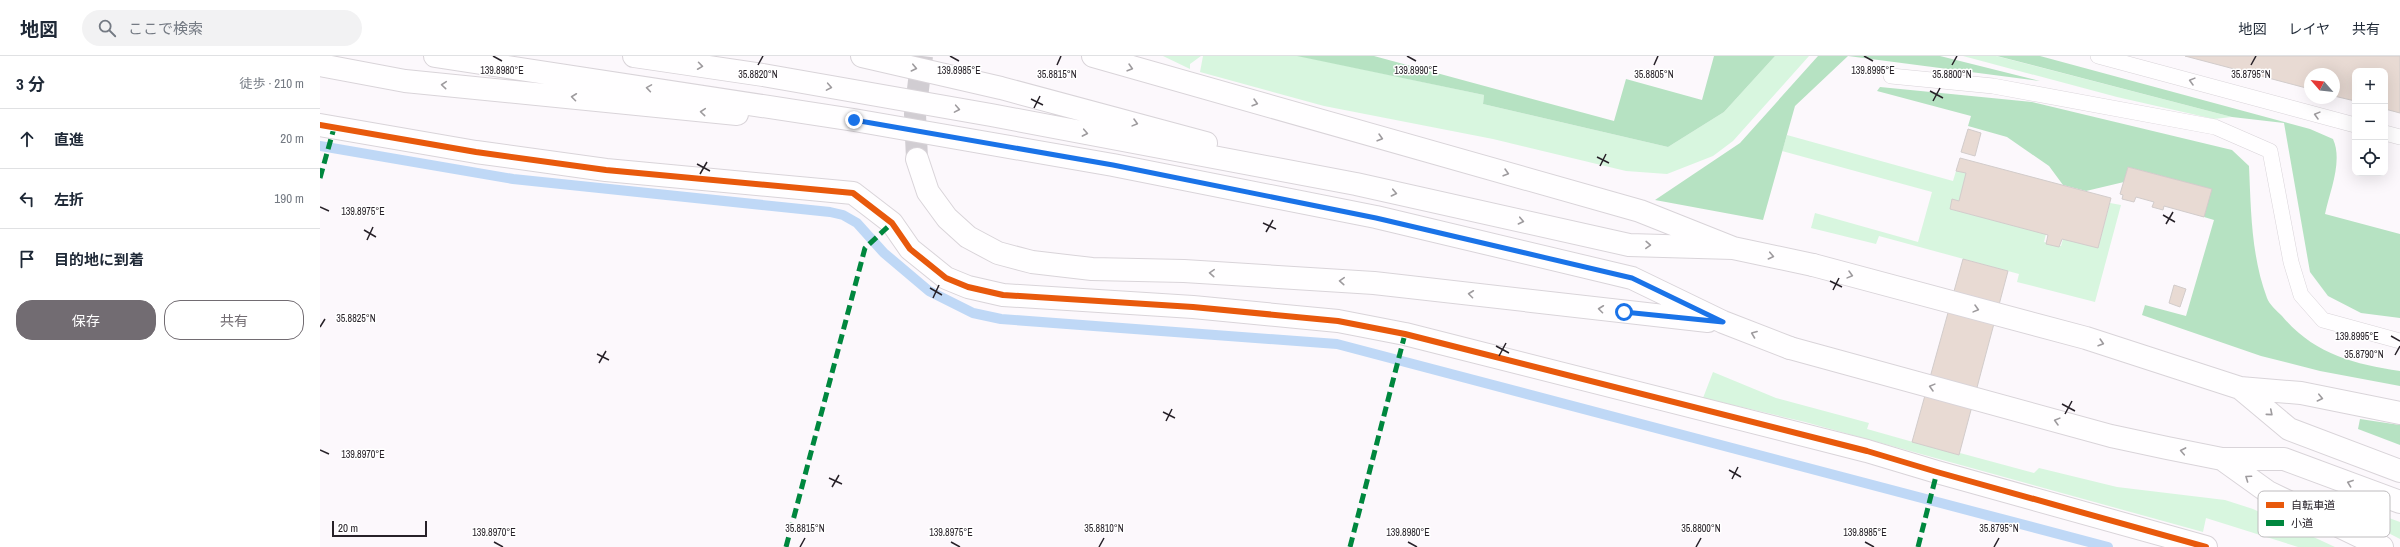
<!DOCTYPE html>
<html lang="ja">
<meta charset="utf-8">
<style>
:root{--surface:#fff;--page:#f2f2f3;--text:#1f2937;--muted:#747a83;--line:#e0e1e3;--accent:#726c72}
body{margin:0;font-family:"Archivo Narrow","Noto Sans JP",sans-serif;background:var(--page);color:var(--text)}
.controls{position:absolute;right:12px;top:12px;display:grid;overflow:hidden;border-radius:8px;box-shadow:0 4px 16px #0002}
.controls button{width:36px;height:36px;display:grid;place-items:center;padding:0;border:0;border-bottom:1px solid var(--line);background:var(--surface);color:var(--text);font:20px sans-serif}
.compass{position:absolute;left:1984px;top:12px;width:36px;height:36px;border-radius:50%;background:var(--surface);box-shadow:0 4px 16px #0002;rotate:298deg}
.scale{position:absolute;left:12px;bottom:10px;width:95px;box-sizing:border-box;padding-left:4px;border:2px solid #272128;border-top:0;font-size:11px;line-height:14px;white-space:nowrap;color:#272128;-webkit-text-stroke:3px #fff;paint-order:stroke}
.stop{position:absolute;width:12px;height:12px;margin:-9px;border:3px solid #1a73e8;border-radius:50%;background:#fff}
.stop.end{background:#1a73e8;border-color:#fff;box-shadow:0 1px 4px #0008}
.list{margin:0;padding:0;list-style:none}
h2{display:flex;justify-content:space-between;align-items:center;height:52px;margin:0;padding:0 16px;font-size:17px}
h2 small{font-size:13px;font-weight:400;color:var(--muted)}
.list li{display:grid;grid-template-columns:26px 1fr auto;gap:12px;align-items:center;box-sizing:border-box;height:60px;padding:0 16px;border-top:1px solid var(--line)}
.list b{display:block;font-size:15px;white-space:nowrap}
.list em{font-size:13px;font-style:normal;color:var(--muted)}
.actions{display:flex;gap:8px;padding:12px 16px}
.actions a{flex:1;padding:9px 0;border:1px solid var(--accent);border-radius:16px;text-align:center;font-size:14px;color:var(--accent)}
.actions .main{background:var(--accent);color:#fff}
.icon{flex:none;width:22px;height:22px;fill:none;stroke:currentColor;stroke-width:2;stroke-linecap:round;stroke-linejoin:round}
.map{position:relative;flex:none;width:2080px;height:491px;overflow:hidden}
header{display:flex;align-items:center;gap:24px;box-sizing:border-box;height:56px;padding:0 20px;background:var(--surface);border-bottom:1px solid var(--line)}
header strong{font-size:19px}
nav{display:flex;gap:22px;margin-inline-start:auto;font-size:14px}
.search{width:280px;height:36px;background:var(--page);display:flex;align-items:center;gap:10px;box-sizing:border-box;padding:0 14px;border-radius:22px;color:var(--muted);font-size:15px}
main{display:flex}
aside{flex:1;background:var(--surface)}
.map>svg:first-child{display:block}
</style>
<header>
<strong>地図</strong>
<div class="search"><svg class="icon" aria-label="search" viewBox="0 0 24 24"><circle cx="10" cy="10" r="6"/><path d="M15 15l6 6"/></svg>ここで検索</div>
<nav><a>地図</a><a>レイヤ</a><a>共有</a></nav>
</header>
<main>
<aside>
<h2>3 分<small>徒歩 · 210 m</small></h2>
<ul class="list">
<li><svg class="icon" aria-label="ahead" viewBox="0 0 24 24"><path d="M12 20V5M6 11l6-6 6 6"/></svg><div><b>直進</b></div><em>20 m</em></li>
<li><svg class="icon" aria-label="left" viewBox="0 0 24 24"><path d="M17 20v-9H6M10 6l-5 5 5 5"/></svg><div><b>左折</b></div><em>190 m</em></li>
<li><svg class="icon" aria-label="arrive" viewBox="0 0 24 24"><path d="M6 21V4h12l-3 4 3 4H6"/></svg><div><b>目的地に到着</b></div></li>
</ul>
<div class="actions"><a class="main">保存</a><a>共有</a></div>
</aside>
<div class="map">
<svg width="2080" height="491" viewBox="0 0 2080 491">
<rect width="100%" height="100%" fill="#fcf8fc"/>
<path fill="#d8f6df" d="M843,0H881L870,8V13Z
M883,0H980L1164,39L1163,48L1348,91L1404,56L1455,0H1489L1413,85L1393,100L1347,118L1306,115L1173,83L1004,50L880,16Z
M1643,0H1676L1912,61L1894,63L1797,41Z
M1467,79L1633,125L1636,115L1646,117L1639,145L1632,143L1630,153L1726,178L1724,186L1741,190L1743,183L1778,192L1790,147L1801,149L1775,246L1697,226L1699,218L1559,180L1556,188L1491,172L1495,157L1598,186L1612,136L1462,95Z
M1393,316L1456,342L1549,367L1547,373L1639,399L1640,397L1714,417L1719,412L1797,431L1905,444L1933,453L2015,491H1978L1886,462L1883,476L1485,366L1383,342Z
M2017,443L2080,466V483L2014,449Z"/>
<path fill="#b6e2c2" d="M977,0H1054L1294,65L1306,23L1382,44L1394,0H1455L1404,56L1348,91L1163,48L1164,39Z
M1498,0H1620L1720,25L1528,0L1475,50L1443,164L1335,144L1420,87Z
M1677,0H1720L1990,73L2013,83C2023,105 2010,135 2005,158L2080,178V262L2041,257L2008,240L1990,216L1964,67L1912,61Z
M1560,31L1712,46L1912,94L1929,110C1931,154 1931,199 1947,242C1949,248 1957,255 1962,260C1994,298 2033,308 2080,315V330L2000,315L1941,300L1822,259L1825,249L1866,260L1894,164L1884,161L1891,133L1808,111L1804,126L1766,135L1743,129L1729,110L1687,81L1648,70L1651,60L1557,35Z
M2040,363L2080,369V389L2038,373Z"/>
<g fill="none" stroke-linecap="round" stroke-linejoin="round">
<path stroke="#bfd8f6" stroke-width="10" d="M0,90L193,123L510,156L523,159L537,167L564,197L609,235L653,257L681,263L1017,288L1788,491"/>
</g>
<path fill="#e8dad3" stroke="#d2cccb" d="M1865,0H2080V57L2065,53V15H2035V45L2014,40V18H1990V33Z
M1648,73L1661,77L1655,100L1641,96Z
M1640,102L1791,142L1778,192L1742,183L1739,191L1726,188L1728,179L1630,153L1632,143L1639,145L1646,117L1636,115Z
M1808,111L1892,133L1884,161L1844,150L1843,154L1832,151L1834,146L1816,141L1814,146L1802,143L1803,139L1800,138Z
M1643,203L1688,215L1639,399L1592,386Z
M1854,229L1866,233L1860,251L1849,247Z"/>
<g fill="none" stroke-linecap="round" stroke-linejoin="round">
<path stroke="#d1cdd2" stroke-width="22" stroke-dasharray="22 11" stroke-linecap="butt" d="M597,103L595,58L602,0"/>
<defs>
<path id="lane" d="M1778,0L2035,69
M1571,20L1673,30L1895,71L1950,95L1971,206L1981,239L2003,264L2080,285
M2065,77L2080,81"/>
<path id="street" d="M0,69L156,96L286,114L533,137L572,167L590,193L626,222L648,231L683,239L873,251L1018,265L1085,278L1547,395L1617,416L1886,491"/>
<path id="primary" d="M115,0L534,64L793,109L1056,161L1312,222L1403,266L1470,292
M314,0L443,19L671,59L1036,128L1309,189L1413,192
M542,0L681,32L886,87
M773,0L1320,155L1413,192L1493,209
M0,9L85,25L417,58
M597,103L608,136L627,162L648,181L678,197L712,206L772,213L864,215L1054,227L1388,265"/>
<path id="highway" d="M1493,209L1766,282L1920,332L1981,337L2080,357
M1470,292L1791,380L1847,392L1902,403H1964L2080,446
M1920,332L1969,373L2080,415
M1902,403L1948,436L2062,491"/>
</defs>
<use href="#lane" stroke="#d9d4d9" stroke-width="16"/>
<use href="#street" stroke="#d9d4d9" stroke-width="24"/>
<use href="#primary" stroke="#d9d4d9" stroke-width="24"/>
<use href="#highway" stroke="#d9d4d9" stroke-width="24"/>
<use href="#lane" stroke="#fffeff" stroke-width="15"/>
<use href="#street" stroke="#fffeff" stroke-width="22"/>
<use href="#primary" stroke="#fffeff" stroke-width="22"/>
<use href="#highway" stroke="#fffeff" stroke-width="22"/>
<path stroke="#00873e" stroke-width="5" stroke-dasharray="10 5" stroke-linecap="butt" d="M0,122L14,72
M466,491L545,192L572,167
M1030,491L1085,278
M1598,491L1617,416"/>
<defs>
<path id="cycleway" d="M0,69L156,96L286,114L533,137L572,167L590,193L626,222L648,231L683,239L873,251L1018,265L1085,278L1547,395L1617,416L1886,491"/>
</defs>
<use href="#cycleway" stroke="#fff" stroke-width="8"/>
<use href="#cycleway" stroke="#e8590c" stroke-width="6"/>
</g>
<defs><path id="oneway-chevron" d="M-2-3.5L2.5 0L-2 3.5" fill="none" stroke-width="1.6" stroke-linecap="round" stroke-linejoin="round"/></defs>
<g stroke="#9e9b9e">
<use href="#oneway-chevron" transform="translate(380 10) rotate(8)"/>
<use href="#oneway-chevron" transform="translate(594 12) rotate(13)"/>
<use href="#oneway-chevron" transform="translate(810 12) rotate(16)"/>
<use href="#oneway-chevron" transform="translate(1872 25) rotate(-165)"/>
<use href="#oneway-chevron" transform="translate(124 29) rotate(-175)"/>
<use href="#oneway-chevron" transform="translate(509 31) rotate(10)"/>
<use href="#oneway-chevron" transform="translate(329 32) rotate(-171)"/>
<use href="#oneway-chevron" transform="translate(254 41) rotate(-173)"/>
<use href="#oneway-chevron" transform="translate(935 47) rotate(16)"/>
<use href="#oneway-chevron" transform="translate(637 53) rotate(10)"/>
<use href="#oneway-chevron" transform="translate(383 56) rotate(-175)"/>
<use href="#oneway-chevron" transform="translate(1997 59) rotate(-165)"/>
<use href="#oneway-chevron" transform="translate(815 67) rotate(15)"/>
<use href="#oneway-chevron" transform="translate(765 77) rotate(11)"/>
<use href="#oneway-chevron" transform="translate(1060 82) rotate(16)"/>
<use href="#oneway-chevron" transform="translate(1186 117) rotate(16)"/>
<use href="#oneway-chevron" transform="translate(1074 137) rotate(12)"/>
<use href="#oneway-chevron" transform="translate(1201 165) rotate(12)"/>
<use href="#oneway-chevron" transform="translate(1328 189) rotate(2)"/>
<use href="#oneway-chevron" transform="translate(1451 200) rotate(12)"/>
<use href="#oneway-chevron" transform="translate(892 217) rotate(-176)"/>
<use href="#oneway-chevron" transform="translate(1530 219) rotate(15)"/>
<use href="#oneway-chevron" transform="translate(1022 225) rotate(-176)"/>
<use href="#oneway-chevron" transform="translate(1151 238) rotate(-173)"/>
<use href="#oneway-chevron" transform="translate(1281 253) rotate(-173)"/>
<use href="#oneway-chevron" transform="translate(1656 253) rotate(15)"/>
<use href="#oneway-chevron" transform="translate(1434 278) rotate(-159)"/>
<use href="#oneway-chevron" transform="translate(1781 287) rotate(17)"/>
<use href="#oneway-chevron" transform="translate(1612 331) rotate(-165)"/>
<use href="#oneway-chevron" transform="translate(2000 342) rotate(13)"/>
<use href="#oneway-chevron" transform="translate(1950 357) rotate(40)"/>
<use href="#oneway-chevron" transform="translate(1737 365) rotate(-165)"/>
<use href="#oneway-chevron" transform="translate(1863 395) rotate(-169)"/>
<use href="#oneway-chevron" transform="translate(1928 422) rotate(-145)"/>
<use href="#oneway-chevron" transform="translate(2030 427) rotate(-160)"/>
</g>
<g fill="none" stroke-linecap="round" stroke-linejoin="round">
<path stroke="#1a73e8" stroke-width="5" d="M534,64L793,109L1056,162L1312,222L1403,266L1304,256"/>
</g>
<path fill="none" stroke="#272128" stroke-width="1.5" d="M173,0L182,5M630,0L639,5M1087,0L1096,5M1544,0L1553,5M438,9L443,0M737,9L741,0M1334,9L1338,0M1632,9L1637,0M1931,9L1936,0M1610,35L1623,42M711,43L723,49M1613,45L1620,32M714,52L720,40M1277,101L1289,107M377,108L390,115M1280,110L1286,98M380,118L387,106M0,151L9,155M1843,159L1855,166M943,167L956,173M1846,168L1853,156M44,174L56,181M946,176L953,164M47,184L53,171M1510,225L1522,231M610,232L622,239M1513,234L1519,222M613,242L619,229M0,271L5,263M2071,280L2080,285M1176,290L1189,297M277,298L289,304M2075,299L2080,290M1179,300L1186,287M279,307L286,295M1742,348L1755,355M843,356L855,362M1745,358L1752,345M846,365L852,353M0,394L9,398M1409,414L1421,421M509,422L522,428M1412,423L1418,411M512,431L519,419M174,486L183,491M631,486L640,491M1088,486L1097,491M1545,486L1554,491M480,491L485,482M779,491L784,482M1376,491L1381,482M1674,491L1679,482"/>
<rect x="1938" y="435" width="132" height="46" rx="6" fill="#fff" stroke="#bebcbe" stroke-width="1"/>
<rect x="1946" y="446" width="18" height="6" fill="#e8590c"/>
<rect x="1946" y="464" width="18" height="6" fill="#00873e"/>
<g font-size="11" fill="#272128">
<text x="1971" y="453">自転車道</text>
<text x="1971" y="471">小道</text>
</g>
<g font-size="10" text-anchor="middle" fill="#272128" stroke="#fff" stroke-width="3" stroke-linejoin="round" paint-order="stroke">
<text x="182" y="18">139.8980°E</text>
<text x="639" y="18">139.8985°E</text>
<text x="1096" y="18">139.8990°E</text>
<text x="1553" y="18">139.8995°E</text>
<text x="438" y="22">35.8820°N</text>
<text x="737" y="22">35.8815°N</text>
<text x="1334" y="22">35.8805°N</text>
<text x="1632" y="22">35.8800°N</text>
<text x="1931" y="22">35.8795°N</text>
<text x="43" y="159">139.8975°E</text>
<text x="36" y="266">35.8825°N</text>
<text x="2037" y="284">139.8995°E</text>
<text x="2044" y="302">35.8790°N</text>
<text x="43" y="402">139.8970°E</text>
<text x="485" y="476">35.8815°N</text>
<text x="784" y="476">35.8810°N</text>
<text x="1381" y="476">35.8800°N</text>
<text x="1679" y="476">35.8795°N</text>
<text x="174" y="480">139.8970°E</text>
<text x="631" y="480">139.8975°E</text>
<text x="1088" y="480">139.8980°E</text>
<text x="1545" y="480">139.8985°E</text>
</g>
</svg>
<div class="controls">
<button>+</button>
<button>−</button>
<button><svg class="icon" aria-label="locate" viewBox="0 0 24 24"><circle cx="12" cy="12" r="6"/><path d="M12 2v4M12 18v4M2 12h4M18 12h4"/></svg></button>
</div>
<svg class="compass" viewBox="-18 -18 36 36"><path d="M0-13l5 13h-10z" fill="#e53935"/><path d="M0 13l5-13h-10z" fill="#747a83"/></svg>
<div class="scale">20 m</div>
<div class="stop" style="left:1304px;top:256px"></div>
<div class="stop end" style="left:534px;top:64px"></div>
</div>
</main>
